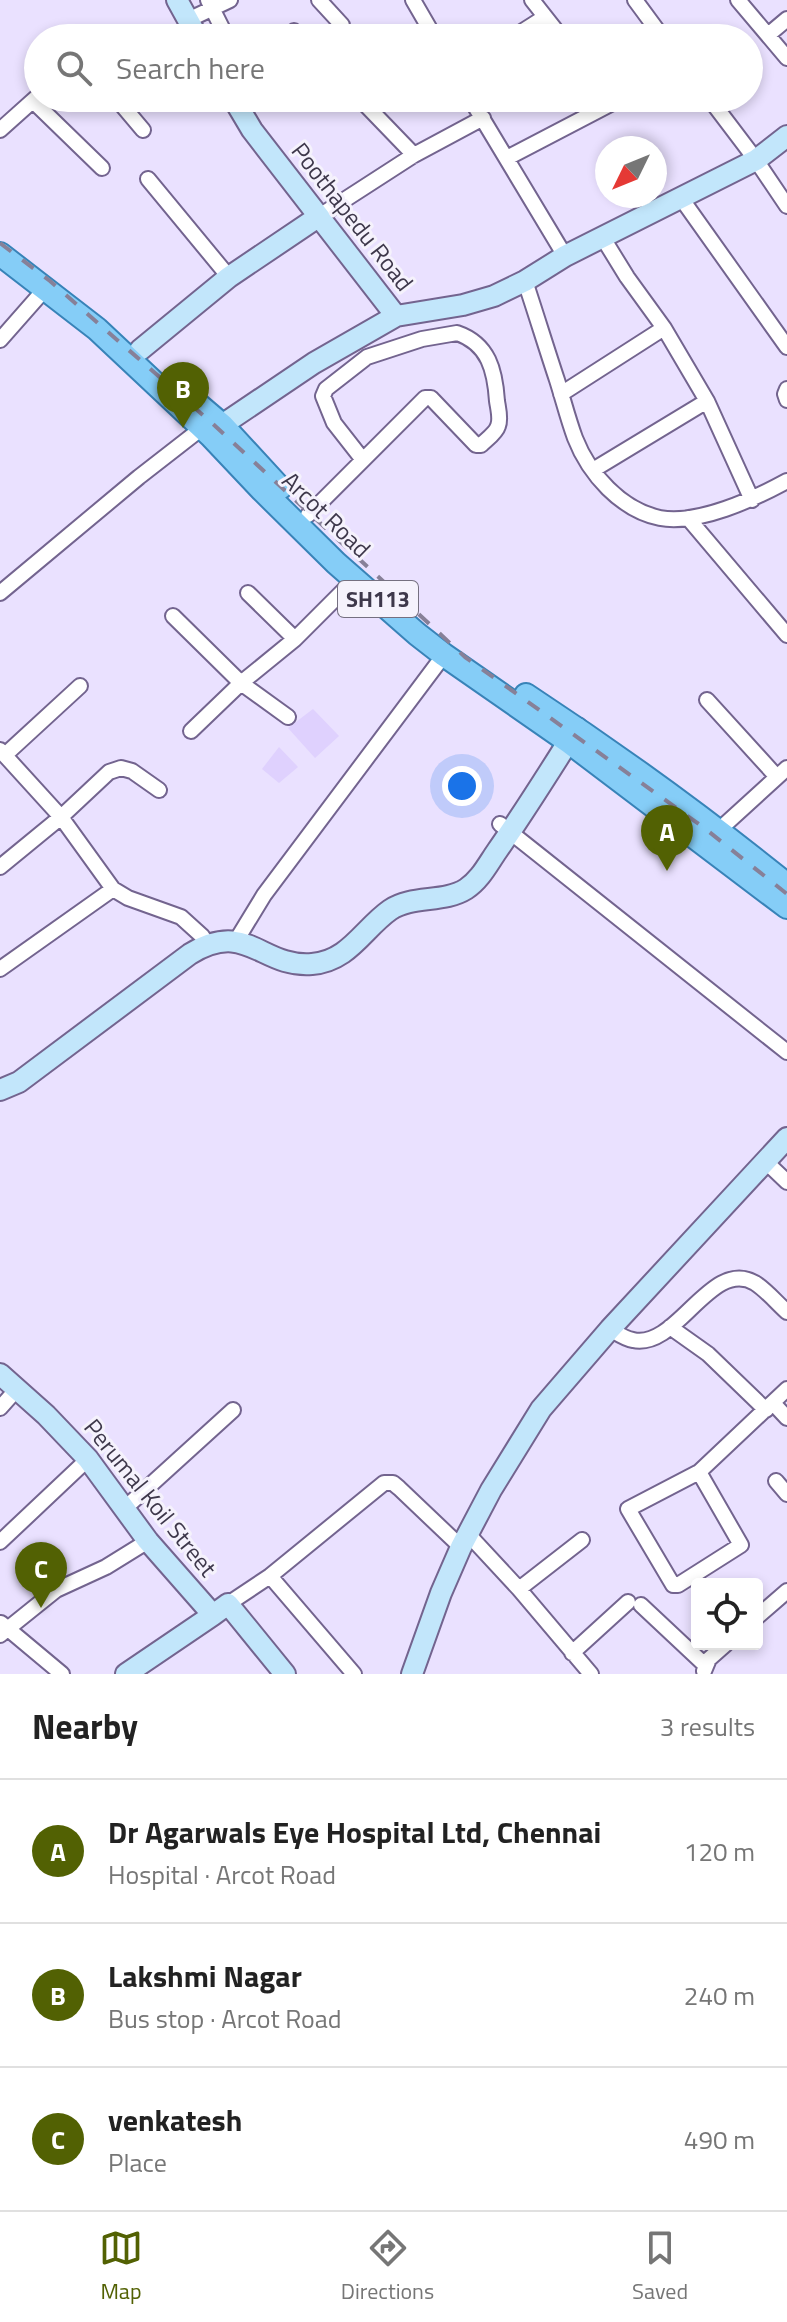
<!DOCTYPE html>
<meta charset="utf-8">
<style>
:root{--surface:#fff;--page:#f2f2f2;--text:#222;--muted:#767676;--line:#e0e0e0;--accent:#526103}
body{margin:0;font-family:"Titillium Web",sans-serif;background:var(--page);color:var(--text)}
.controls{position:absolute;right:24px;bottom:24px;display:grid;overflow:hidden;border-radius:8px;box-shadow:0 4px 12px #0003}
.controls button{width:72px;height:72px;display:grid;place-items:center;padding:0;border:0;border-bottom:2px solid var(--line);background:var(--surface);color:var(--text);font:40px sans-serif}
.compass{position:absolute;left:595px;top:136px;width:72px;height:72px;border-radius:50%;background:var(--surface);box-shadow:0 4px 12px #0003;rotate:227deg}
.you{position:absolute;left:462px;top:786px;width:28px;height:28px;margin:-20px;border:6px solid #fff;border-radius:50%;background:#1a73e8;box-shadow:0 0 0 12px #1a73e833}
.badge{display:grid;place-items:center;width:52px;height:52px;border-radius:50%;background:var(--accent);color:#fff;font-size:26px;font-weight:700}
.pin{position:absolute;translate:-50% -66px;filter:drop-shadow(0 2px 4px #0008)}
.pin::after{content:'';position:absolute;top:42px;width:28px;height:24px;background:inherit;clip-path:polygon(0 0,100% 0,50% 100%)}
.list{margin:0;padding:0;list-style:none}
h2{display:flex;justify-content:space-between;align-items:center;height:104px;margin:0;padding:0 32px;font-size:34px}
h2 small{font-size:26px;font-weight:400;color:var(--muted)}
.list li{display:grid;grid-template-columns:52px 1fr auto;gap:24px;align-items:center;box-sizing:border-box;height:144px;padding:0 32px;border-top:2px solid var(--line)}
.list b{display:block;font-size:30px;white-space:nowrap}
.list p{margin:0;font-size:26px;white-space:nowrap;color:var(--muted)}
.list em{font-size:26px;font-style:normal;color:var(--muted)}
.icon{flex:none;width:44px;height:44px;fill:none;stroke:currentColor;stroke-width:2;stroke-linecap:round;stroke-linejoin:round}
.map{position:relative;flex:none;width:787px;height:1674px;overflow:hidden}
.search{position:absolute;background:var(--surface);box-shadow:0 4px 12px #0003;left:24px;right:24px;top:24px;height:88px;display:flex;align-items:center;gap:20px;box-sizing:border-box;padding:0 28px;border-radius:44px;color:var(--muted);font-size:30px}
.sheet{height:536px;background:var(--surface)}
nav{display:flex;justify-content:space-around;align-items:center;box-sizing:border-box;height:112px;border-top:2px solid var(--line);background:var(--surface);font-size:22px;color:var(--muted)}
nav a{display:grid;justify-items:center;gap:4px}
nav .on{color:var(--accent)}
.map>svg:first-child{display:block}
</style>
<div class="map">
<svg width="787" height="1674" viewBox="0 0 787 1674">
<rect width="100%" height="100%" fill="#eae1ff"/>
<path fill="#dfd1fe" d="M313,709L339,736L315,758L288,728Z
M279,747L298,767L279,783L262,769Z"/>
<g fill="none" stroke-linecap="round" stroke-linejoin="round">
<defs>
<path id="street" d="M208,0L227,38
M319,0L342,25L329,38
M413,0L435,38
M532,0L562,38
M635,0L663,38
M738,0L787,58
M188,20L230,0
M294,31L301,38
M64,35L66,38
M768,35L787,19
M512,38L545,17
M116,98L143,130
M359,98L414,155
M470,98L565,256
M709,98L756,160L787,206
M33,101L102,168
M0,130L38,96
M507,158L622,98
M148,179L229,277
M681,198L787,347
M318,217L414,155L483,118
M603,238L627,277L664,328L707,401L752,500
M525,281C536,314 546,347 557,380C563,399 568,419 575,438C589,474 621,510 660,518C698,525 754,499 787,481
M0,340L45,289
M787,389L785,394L787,400
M561,394L664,328
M593,470L707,401
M308,515L425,398H431L476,445H481C486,440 496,433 498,426C501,419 498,408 497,401C495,371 489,344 457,333L422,339L367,357L326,389L323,396L334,423L363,460
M688,518L787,635
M0,593L139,477L202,428
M173,616L241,683L288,717
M295,639L355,579
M707,700L777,777
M191,731L241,683L295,639L248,593
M0,750L61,817L113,889L128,898L181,917L202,936L208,945
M5,755L80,686
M500,824L787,1052
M719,830L787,768
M0,867L61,817L109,772L121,768L132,771L159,790
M236,941L264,895L444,655
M0,969L113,889
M765,1161L787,1182
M670,1327L708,1354L766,1410
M610,1329C617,1333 625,1339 633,1340C677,1350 711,1257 755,1283C766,1290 777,1303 787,1312
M773,1403L787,1418
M0,1408L17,1389
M699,1472L741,1545L678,1585H673L628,1509L699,1472L787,1389
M776,1481L787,1494
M124,1509L233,1410
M468,1534L519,1589L591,1674
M0,1542L88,1459
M270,1576L354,1674
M519,1589L582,1540
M228,1604L270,1576L384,1483H393L399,1488L461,1547
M641,1605L705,1665
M757,1617L787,1591
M1,1623L62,1674
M0,1635L56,1590L106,1567L148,1541
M572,1653L628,1602
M704,1671L709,1659L726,1644"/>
<path id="secondary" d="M177,0L198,38
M233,98L252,130L396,316
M140,350L229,277L318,217
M222,425L314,363L396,316L463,305L494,296L525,281L565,256L756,160L787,136
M0,1090L19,1082L190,954C247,919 261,968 312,964C349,961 363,929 390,910C412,895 444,903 466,889C480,880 488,864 497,851C525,811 551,769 577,728
M0,1374L46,1415L88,1459L148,1541L213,1615L228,1604L285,1674
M126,1674L213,1615
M412,1674L441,1593L461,1547L491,1490L541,1409L610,1329L787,1138"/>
<path id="primary" d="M0,254L97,329L211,436L262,490L336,563L417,634L444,655L569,742L787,907
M195,402L222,425L280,488
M526,695C616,754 703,817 787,885"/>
</defs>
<use href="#street" stroke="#73648f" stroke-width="18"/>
<use href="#secondary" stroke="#73648f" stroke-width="24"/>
<use href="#primary" stroke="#3883b8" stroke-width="26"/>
<use href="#street" stroke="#fff" stroke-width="14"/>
<use href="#secondary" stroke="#c2e6fb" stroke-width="20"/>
<use href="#primary" stroke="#85cdf7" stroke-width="22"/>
<path stroke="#878098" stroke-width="4" stroke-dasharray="14 14" stroke-linecap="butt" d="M0,243L50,281L213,424L465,657L703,827L787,894"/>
</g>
<g text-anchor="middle" stroke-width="6" stroke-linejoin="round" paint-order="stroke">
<rect fill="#f5f2fc" stroke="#757080" stroke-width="2" x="338" y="581" width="80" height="36" rx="6"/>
<g font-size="22" font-weight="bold" fill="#3e384b">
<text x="378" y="607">SH113</text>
</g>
<g font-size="24" fill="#3e384b" stroke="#f5f2fc">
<text transform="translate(352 217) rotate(52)" y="8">Poothapedu Road</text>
<text transform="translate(326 515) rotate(44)" y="8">Arcot Road</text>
<text transform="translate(150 1498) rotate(51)" y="8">Perumal Koil Street</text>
</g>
</g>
</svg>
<div class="controls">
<button><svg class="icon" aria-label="locate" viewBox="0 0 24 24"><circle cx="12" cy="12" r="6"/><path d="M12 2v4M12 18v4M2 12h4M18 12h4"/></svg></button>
</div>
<svg class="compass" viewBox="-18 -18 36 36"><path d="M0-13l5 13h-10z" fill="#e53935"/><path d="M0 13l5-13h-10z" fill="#767676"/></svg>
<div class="you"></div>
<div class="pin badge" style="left:667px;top:871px">A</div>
<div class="pin badge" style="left:183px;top:428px">B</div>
<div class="pin badge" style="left:41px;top:1608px">C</div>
<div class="search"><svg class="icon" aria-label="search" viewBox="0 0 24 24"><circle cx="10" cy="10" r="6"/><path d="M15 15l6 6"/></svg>Search here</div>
</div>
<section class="sheet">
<h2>Nearby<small>3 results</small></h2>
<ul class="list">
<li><span class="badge">A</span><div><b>Dr Agarwals Eye Hospital Ltd, Chennai</b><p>Hospital · Arcot Road</p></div><em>120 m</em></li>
<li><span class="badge">B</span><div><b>Lakshmi Nagar</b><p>Bus stop · Arcot Road</p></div><em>240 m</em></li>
<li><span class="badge">C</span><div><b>venkatesh</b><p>Place</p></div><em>490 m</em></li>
</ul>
</section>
<nav>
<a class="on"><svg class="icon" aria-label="map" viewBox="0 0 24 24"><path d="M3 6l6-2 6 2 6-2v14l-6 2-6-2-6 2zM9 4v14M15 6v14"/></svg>Map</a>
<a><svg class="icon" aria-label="directions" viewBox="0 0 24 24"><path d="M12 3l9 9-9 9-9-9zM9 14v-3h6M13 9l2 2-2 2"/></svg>Directions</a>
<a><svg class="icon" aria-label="saved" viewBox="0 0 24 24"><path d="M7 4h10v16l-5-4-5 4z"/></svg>Saved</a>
</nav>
